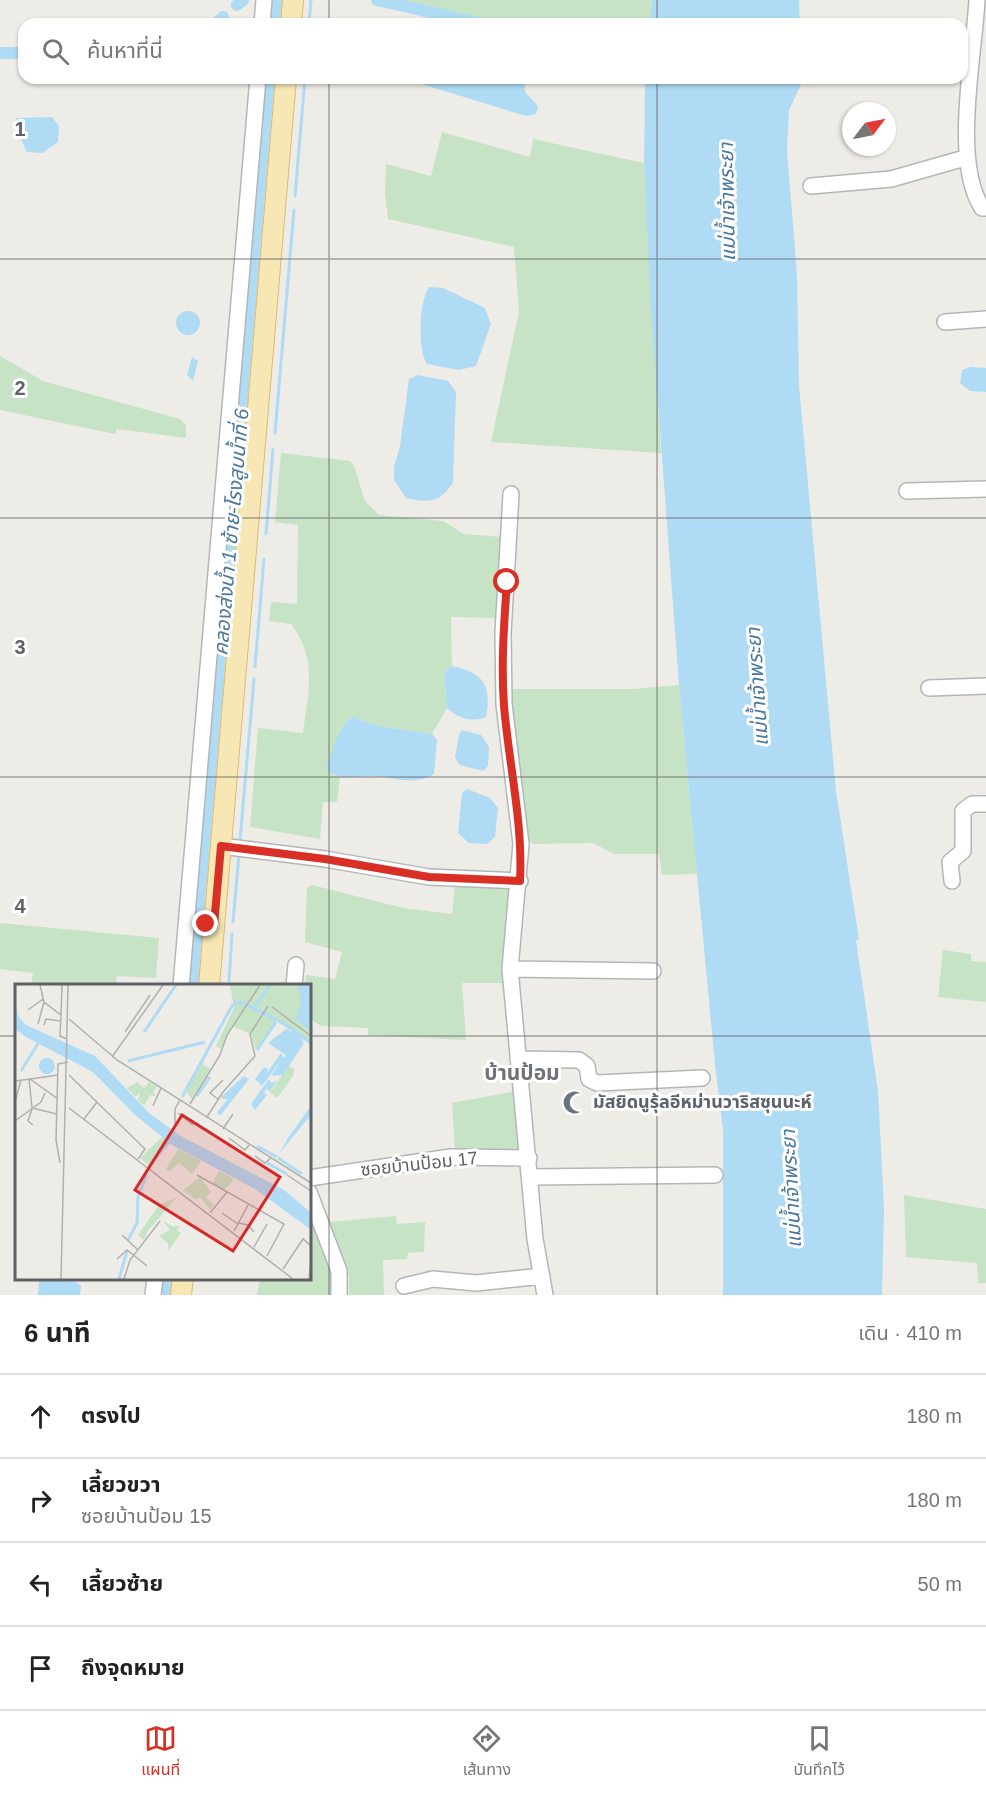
<!DOCTYPE html>
<html lang="th">
<meta charset="utf-8">
<style>
:root{--surface:#fff;--page:#f6f6f6;--text:#222;--muted:#767676;--line:#e0e0e0;--accent:#d93025}
body{margin:0;font-family:Arial,"Noto Sans Thai",sans-serif;background:var(--page);color:var(--text)}
.compass{position:absolute;left:842px;top:102px;width:54px;height:54px;border-radius:50%;background:var(--surface);box-shadow:0 2px 4px #0004;rotate:58deg}
.stop{position:absolute;width:18px;height:18px;margin:-14px;border:4px solid #d93025;border-radius:50%;background:#fff}
.stop.end{background:#d93025;border-color:#fff;box-shadow:0 2px 6px #0008}
.list{margin:0;padding:0;list-style:none}
h2{display:flex;justify-content:space-between;align-items:center;height:78px;margin:0;padding:0 24px;font-size:26px}
h2 small{font-size:20px;font-weight:400;color:var(--muted)}
.list li{display:grid;grid-template-columns:39px 1fr auto;gap:18px;align-items:center;box-sizing:border-box;height:84px;padding:0 24px;border-top:2px solid var(--line)}
.list b{display:block;font-size:22px;white-space:nowrap}
.list p{margin:0;font-size:20px;white-space:nowrap;color:var(--muted)}
.list em{font-size:20px;font-style:normal;color:var(--muted)}
.icon{flex:none;width:33px;height:33px;fill:none;stroke:currentColor;stroke-width:2;stroke-linecap:round;stroke-linejoin:round}
.map{position:relative;flex:none;width:986px;height:1295px;overflow:hidden}
.search{position:absolute;background:var(--surface);box-shadow:0 2px 4px #0004;left:18px;right:18px;top:18px;height:66px;display:flex;align-items:center;gap:15px;box-sizing:border-box;padding:0 21px;border-radius:18px;color:var(--muted);font-size:22px}
.sheet{height:414px;background:var(--surface)}
nav{display:flex;justify-content:space-around;align-items:center;box-sizing:border-box;height:84px;border-top:2px solid var(--line);background:var(--surface);font-size:16px;color:var(--muted)}
nav a{display:grid;justify-items:center;gap:3px}
nav .on{color:var(--accent)}
.map>svg:first-child{display:block}
</style>
<div class="map">
<svg width="986" height="1295" viewBox="0 0 986 1295">
<rect width="100%" height="100%" fill="#eeece6"/>
<path fill="#c7e3c6" d="M396,0H652L650,24H507Z
M442,132L530,157L533,139L644,163L661,453L491,442L519,312L514,247L388,219L385,193L386,164L431,176Z
M0,356L43,381L180,419L186,425V438L117,429L115,434L0,410Z
M281,453L350,461L354,466L365,501L379,515L443,521L464,534L502,537L497,618L451,617L452,666L444,672L447,708L432,734L378,726L352,717C336,727 334,756 331,774L340,777L337,802H323L320,839L250,827L258,728L303,733C308,692 318,659 291,624L269,621L271,602L297,604L298,525L275,522Z
M679,685L697,874L662,875L659,854H614L593,843L533,844L528,839L518,780L511,689H633Z
M312,885L403,908L452,914L455,885L515,889L507,983H462L466,1040L368,1035V1028L321,1026L309,1018V986H305L306,975L335,979L342,952L305,942L307,888Z
M0,923L159,938L156,978L117,976L116,986H31L33,973L0,969Z
M943,950L971,954V961L986,962V1002L938,997Z
M516,1091L518,1151H455L452,1103Z
M904,1195L986,1209V1283H978L977,1263L906,1257Z
M316,1213L340,1295H257L260,1279L309,1278V1215Z
M396,1216L397,1224L425,1222L424,1252L408,1253L407,1259L383,1260L384,1295H349V1278L329,1222Z"/>
<path fill="#afdbf5" d="M652,0H799L800,24H650Z
M417,78H524L525,92L538,106L536,114L526,116L418,83Z
M645,78H804L789,110L787,150L797,276L799,385L836,791L859,940H856L878,1091L884,1210L882,1295H723V1130L715,1064L679,685L651,310L644,163Z
M52,117L59,126L58,142L42,153L27,152L17,131L16,118Z
M429,287L443,288L485,308L491,324L476,366L459,370L427,364C417,348 419,303 429,287Z
M176 323a12 12 0 1 1 24 0a12 12 0 1 1-24 0Z
M192,357L198,361L193,381L187,375Z
M971,367L986,368V392L970,391L960,383L962,370Z
M418,375L448,381L456,392L453,483C439,503 429,503 406,498L394,480V467L400,446L409,379Z
M452,666C483,673 492,684 486,717C470,723 459,718 447,708L444,672Z
M352,717L378,726L432,734L437,740L434,774C414,787 393,776 372,776C361,776 349,779 338,776C333,775 330,773 326,768C332,753 339,725 352,717Z
M462,730L481,735L489,747L488,766L483,771L460,765L455,758L459,735Z
M467,789L490,798L498,808L495,837L487,844L469,843L458,833L462,793Z
M43,1279L76,1282L81,1286L80,1295H38L39,1281Z"/>
<g fill="none" stroke-linecap="round" stroke-linejoin="round">
<path stroke="#afdbf5" stroke-width="3" d="M309,24L311,0
M295,196L305,78
M275,433L294,210
M266,534L273,449
M255,667L264,559
M240,841L254,679
M233,922L239,855
M229,981L232,934"/>
<path stroke="#afdbf5" stroke-width="12" d="M377,0L482,24
M237,5L243,0
M215,24L223,17
M274,24L276,0
M0,53H24
M192,986L269,78
M166,1295L167,1278"/>
<defs>
<path id="minor" d="M977,0C974,57 952,161 982,208H986
M262,24L264,0
M811,186L891,179L965,158
M945,322L986,319
M907,491L986,489
M511,494L503,633L504,704L521,844L510,969L535,1239L545,1295
M929,688L986,686
M221,846L325,859L429,877L520,881
M952,881L950,862L963,851V811L972,804H986
M510,969L653,971
M181,986L258,78
M294,986L296,965
M518,1059L579,1060L587,1066L589,1079L597,1083L702,1078
M531,1177L715,1175
M309,1178L451,1157L529,1158
M309,1192L339,1271V1295
M404,1286L433,1279L476,1283L542,1276
M153,1295L155,1278"/>
<path id="major" d="M291,24L293,0
M209,986L286,78
M181,1295L183,1278"/>
</defs>
<use href="#minor" stroke="#b3b6b9" stroke-width="18"/>
<use href="#major" stroke="#e1ba6c" stroke-width="22"/>
<use href="#minor" stroke="#fff" stroke-width="15"/>
<use href="#major" stroke="#f6e7b4" stroke-width="20"/>
</g>
<g fill="none" stroke-linecap="round" stroke-linejoin="round">
<path stroke="#d93025" stroke-width="8" d="M206,924L214,925L221,846L325,859L429,877L520,881C523,822 509,765 504,706C501,665 504,623 507,582"/>
</g>
<path fill="none" stroke="#5e6165" stroke-width="1.5" stroke-opacity="0.55" d="M329,0V24M657,0V24M329,78V1295M657,78V1295M0,259H986M0,518H986M0,777H986M0,1036H16M309,1036H986"/>
<defs>
<symbol id="mosque-bare" viewBox="-9 -9 18 18"><path d="M3.5-4.9A6 6 0 1 0 3.5 4.9A5 5 0 1 1 3.5-4.9Z" fill="#6b7280" stroke="#fff" stroke-width="2.5" paint-order="stroke"/></symbol>
</defs>
<g fill-rule="evenodd">
<use href="#mosque-bare" x="558" y="1086" width="33" height="33"/>
</g>
<g text-anchor="middle" stroke-width="6" stroke-linejoin="round" paint-order="stroke">
<g font-size="18" font-weight="bold" fill="#5b616d" stroke="#fff" text-anchor="start">
<text x="593" y="1108">มัสยิดนูรุ้ลอีหม่านวาริสซุนนะห์</text>
</g>
<g font-size="18" fill="#5e6165" stroke="#fff">
<text transform="translate(419 1164) rotate(-6)" y="6">ซอยบ้านป้อม 17</text>
</g>
<g font-size="20" font-style="italic" fill="#4a789d" stroke="#fff">
<text transform="translate(727 202) rotate(-91)" y="7">แม่น้ำเจ้าพระยา</text>
<text transform="translate(231 532) rotate(-85)" y="7">คลองส่งน้ำ 1 ซ้าย-โรงสูบน้ำที่ 6</text>
<text transform="translate(757 687) rotate(-94)" y="7">แม่น้ำเจ้าพระยา</text>
<text transform="translate(791 1189) rotate(-93)" y="7">แม่น้ำเจ้าพระยา</text>
</g>
<g font-size="21" font-weight="bold" fill="#6f7377" stroke="#fff">
<text x="522" y="1080">บ้านป้อม</text>
</g>
</g>
<g transform="translate(15 984)">
<rect width="296" height="296" fill="#eeece6"/>
<path d="M215,1H295V58L261,37L241,66L236,50L217,42L206,65L201,62L219,24ZM190,72L188,81L196,85L177,115L170,107ZM274,82L279,85L278,92L262,114L255,108ZM122,98L129,104L134,98L142,103L138,108L142,113L135,111L129,122L123,116L125,109L120,113L112,104ZM147,153L154,158L134,181L125,174ZM163,165L186,177L177,190L164,179L155,187L151,185ZM204,187L219,195L209,206L197,200ZM185,193L196,208L191,214L199,221L195,226L186,214L180,215L168,206ZM162,213L132,248L129,256L123,251L144,221ZM148,237L158,243L165,242L162,246L166,249L153,267V259L144,252L155,246Z" fill="#c7e3c6"/>
<path d="M283,1H295V47L281,35L286,17ZM0,13L3,32L11,41L80,72L134,129L166,152L269,206L295,228V245L240,205L157,161L119,130L78,88L11,53L0,45ZM271,45L284,51L289,59L268,91L256,92L266,76L247,102L240,95L249,83L253,85L251,90L266,69L268,74L271,71L253,59ZM24 82a8 8 0 1 1 16 0a8 8 0 1 1-16 0ZM229,92L234,95L205,132L202,128L213,115H208L206,113ZM254,95L256,99L262,97L255,107L251,105L249,109L252,111L240,126L236,120ZM295,123V132L264,170L273,154Z" fill="#afdbf5"/>
<path fill="none" stroke="#afdbf5" stroke-width="3" d="M218,19H228L268,39L296,59M238,25L255,1M129,48L161,1M242,66L261,38M113,77L190,58M6,87L24,58M182,112L195,93M167,113L218,20M242,162L262,173M263,174L287,190M252,179L272,190M134,182L155,157M113,256L122,239L123,213L132,190M104,295L112,267"/>
<path fill="none" stroke="#b0b0ae" stroke-width="1.5" d="M25,1L29,18L46,31L45,52L52,55M257,23L296,52M13,26L28,15M46,31L47,1M54,35L102,76L296,199M23,40L29,18M29,41L31,35L46,37M110,48L135,11M97,73L148,1M54,91L130,165L123,175M14,95L17,124L42,130M15,95L43,91M0,97L15,95L43,115M203,115L195,109L208,96M0,118L6,96M175,120L205,71L212,51L245,1M138,122L146,104M54,124L278,295M17,125L13,137L18,141M163,129L178,141M192,133L208,108L240,72L235,50L253,22M69,135L82,118M0,137L26,118L30,109M160,140V125L165,116M208,145L218,130M214,154L230,166L234,161M240,172L250,179L257,173M45,179L41,156L43,80L53,78M182,191L269,240L252,272M272,191L296,207M195,229L212,208M207,229L223,240M224,239L233,241L239,248M219,247L233,221M107,251L123,266M239,263L252,240M102,275L112,266L132,282M268,285L288,255L296,262M46,295L53,1M109,295L115,276L145,237M294,295L296,276"/>
<path fill="#d62828" fill-opacity="0.15" stroke="#d62828" stroke-width="3" d="M167,131L265,193L218,267L120,206Z"/>
<rect width="296" height="296" fill="none" stroke="#5e6165" stroke-width="3"/>
</g>
<g font-size="20" text-anchor="middle" font-weight="bold" fill="#5e6165" stroke="#fff" stroke-width="6" stroke-linejoin="round" paint-order="stroke">
<text x="20" y="136">1</text>
<text x="20" y="395">2</text>
<text x="20" y="654">3</text>
<text x="20" y="913">4</text>
</g>
</svg>
<svg class="compass" viewBox="-18 -18 36 36"><path d="M0-13l5 13h-10z" fill="#e53935"/><path d="M0 13l5-13h-10z" fill="#767676"/></svg>
<div class="stop" style="left:507px;top:582px"></div>
<div class="stop end" style="left:206px;top:924px"></div>
<div class="search"><svg class="icon" aria-label="search" viewBox="0 0 24 24"><circle cx="10" cy="10" r="6"/><path d="M15 15l6 6"/></svg>ค้นหาที่นี่</div>
</div>
<section class="sheet">
<h2>6 นาที<small>เดิน · 410 m</small></h2>
<ul class="list">
<li><svg class="icon" aria-label="ahead" viewBox="0 0 24 24"><path d="M12 20V5M6 11l6-6 6 6"/></svg><div><b>ตรงไป</b></div><em>180 m</em></li>
<li><svg class="icon" aria-label="right" viewBox="0 0 24 24"><path d="M7 20v-9h11M14 6l5 5-5 5"/></svg><div><b>เลี้ยวขวา</b><p>ซอยบ้านป้อม 15</p></div><em>180 m</em></li>
<li><svg class="icon" aria-label="left" viewBox="0 0 24 24"><path d="M17 20v-9H6M10 6l-5 5 5 5"/></svg><div><b>เลี้ยวซ้าย</b></div><em>50 m</em></li>
<li><svg class="icon" aria-label="arrive" viewBox="0 0 24 24"><path d="M6 21V4h12l-3 4 3 4H6"/></svg><div><b>ถึงจุดหมาย</b></div></li>
</ul>
</section>
<nav>
<a class="on"><svg class="icon" aria-label="map" viewBox="0 0 24 24"><path d="M3 6l6-2 6 2 6-2v14l-6 2-6-2-6 2zM9 4v14M15 6v14"/></svg>แผนที่</a>
<a><svg class="icon" aria-label="directions" viewBox="0 0 24 24"><path d="M12 3l9 9-9 9-9-9zM9 14v-3h6M13 9l2 2-2 2"/></svg>เส้นทาง</a>
<a><svg class="icon" aria-label="saved" viewBox="0 0 24 24"><path d="M7 4h10v16l-5-4-5 4z"/></svg>บันทึกไว้</a>
</nav>
